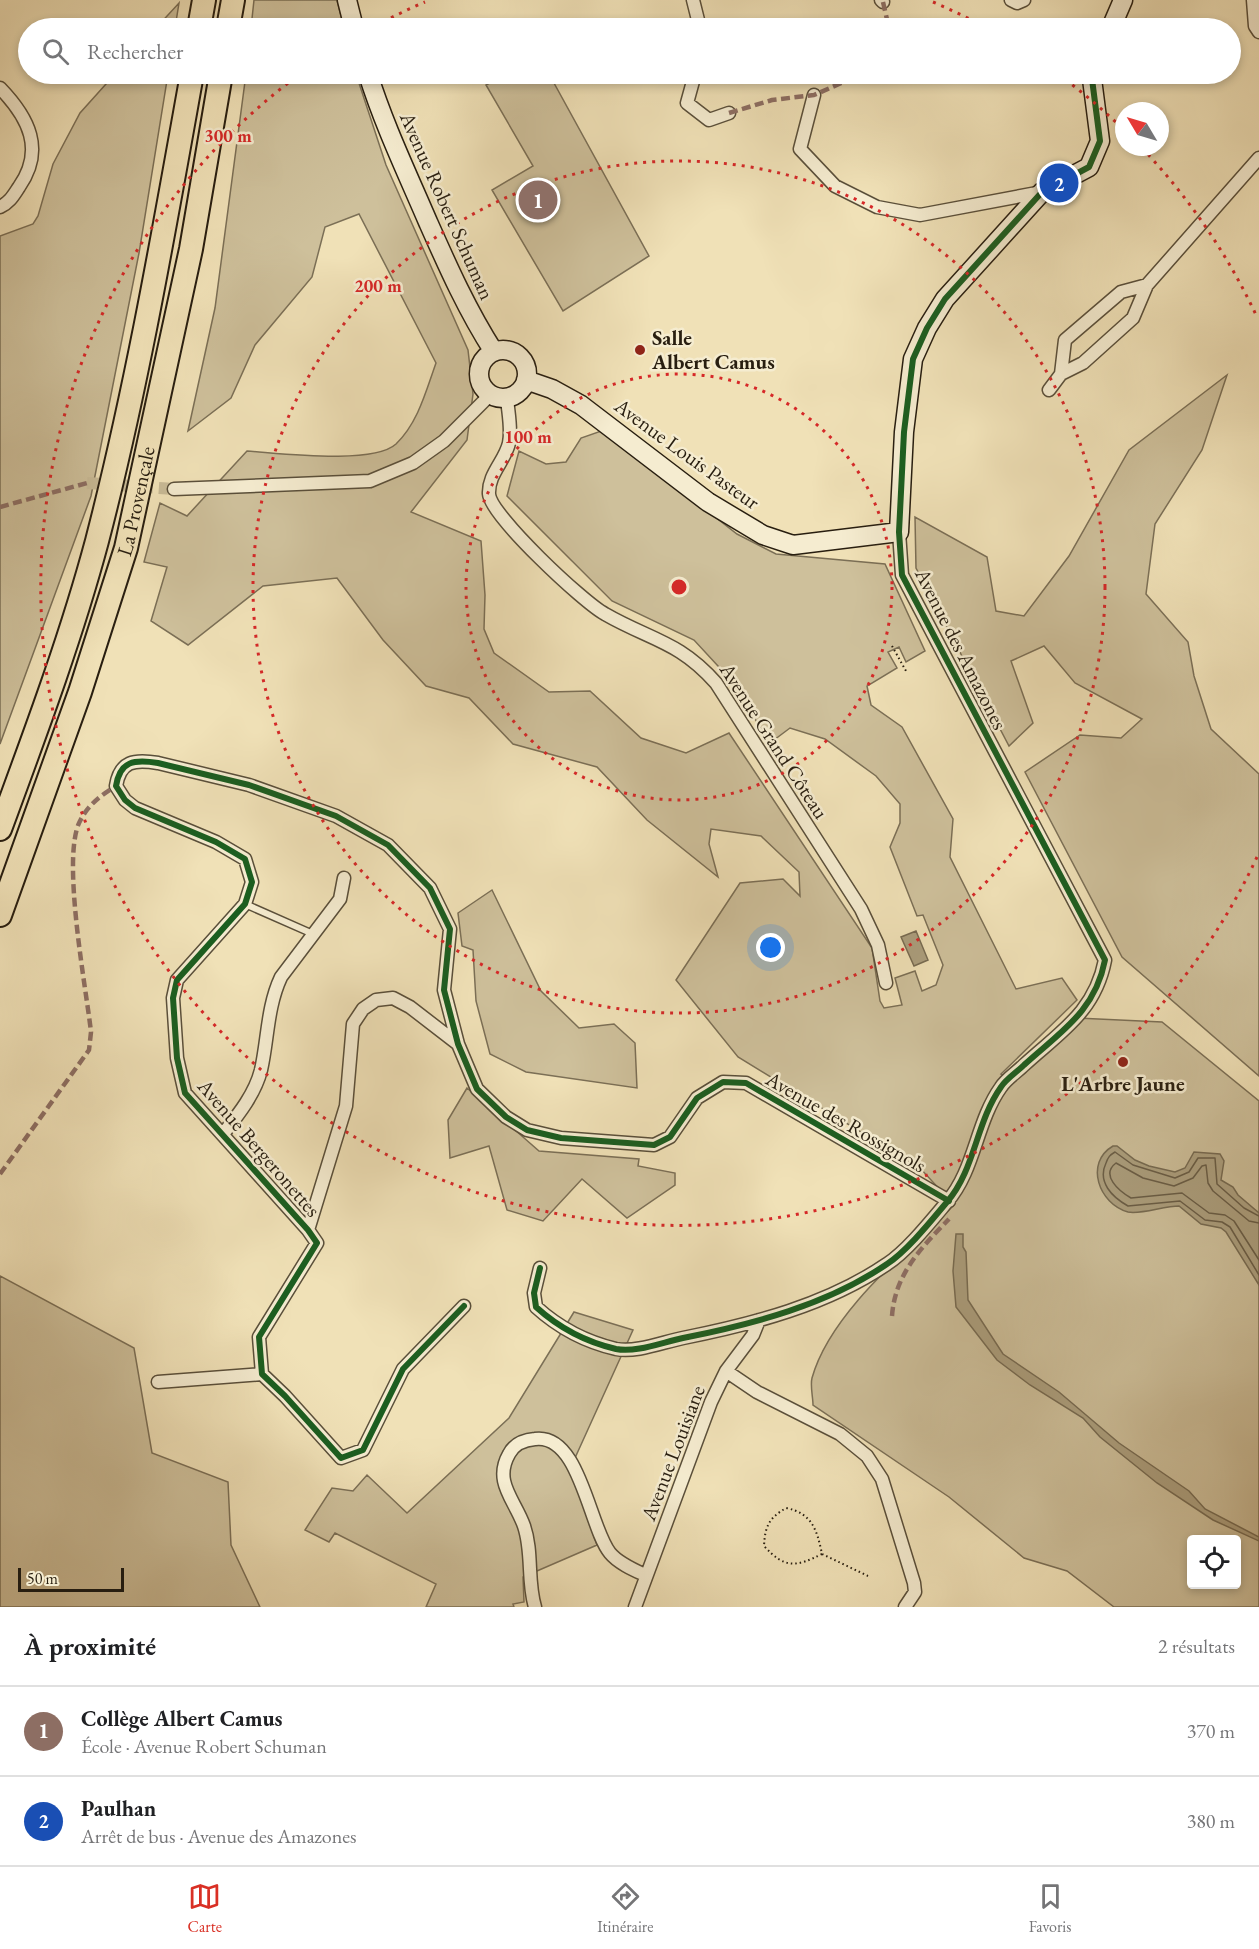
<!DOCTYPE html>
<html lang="fr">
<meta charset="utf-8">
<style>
:root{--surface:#fff;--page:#f6f6f6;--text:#202124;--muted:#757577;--line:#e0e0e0;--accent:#d93025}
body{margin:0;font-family:"EB Garamond",serif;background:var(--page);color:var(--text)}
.controls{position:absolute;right:18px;bottom:18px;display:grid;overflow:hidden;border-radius:6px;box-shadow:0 3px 9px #0003}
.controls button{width:54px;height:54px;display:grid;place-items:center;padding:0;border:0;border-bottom:2px solid var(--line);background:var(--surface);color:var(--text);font:30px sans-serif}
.compass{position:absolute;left:1115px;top:102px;width:54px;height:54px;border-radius:50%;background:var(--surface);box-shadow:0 3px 9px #0003;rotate:308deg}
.scale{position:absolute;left:18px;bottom:15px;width:106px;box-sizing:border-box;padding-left:6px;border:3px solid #281e10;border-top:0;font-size:16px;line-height:21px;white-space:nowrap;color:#281e10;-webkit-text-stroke:4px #f5ecd0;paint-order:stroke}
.you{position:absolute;left:771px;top:948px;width:21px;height:21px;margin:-15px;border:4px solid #fff;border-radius:50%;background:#1a73e8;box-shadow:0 0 0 9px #1a73e833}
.badge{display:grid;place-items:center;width:39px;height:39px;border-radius:50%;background:var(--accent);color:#fff;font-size:20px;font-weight:700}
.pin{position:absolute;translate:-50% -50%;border:3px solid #fff;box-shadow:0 2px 6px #0006}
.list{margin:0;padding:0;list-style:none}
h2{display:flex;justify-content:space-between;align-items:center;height:78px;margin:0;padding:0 24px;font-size:26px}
h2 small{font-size:20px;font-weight:400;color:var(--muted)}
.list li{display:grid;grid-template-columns:39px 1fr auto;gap:18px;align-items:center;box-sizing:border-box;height:90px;padding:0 24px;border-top:2px solid var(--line)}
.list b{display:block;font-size:22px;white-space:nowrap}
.list p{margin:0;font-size:20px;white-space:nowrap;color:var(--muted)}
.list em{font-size:20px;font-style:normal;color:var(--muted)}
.icon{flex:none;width:33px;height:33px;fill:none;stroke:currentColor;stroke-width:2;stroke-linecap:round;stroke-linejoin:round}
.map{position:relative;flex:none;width:1259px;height:1607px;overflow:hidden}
.search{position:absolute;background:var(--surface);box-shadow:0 3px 9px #0003;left:18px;right:18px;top:18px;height:66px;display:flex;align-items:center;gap:15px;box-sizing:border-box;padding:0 21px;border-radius:33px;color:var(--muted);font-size:22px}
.sheet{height:258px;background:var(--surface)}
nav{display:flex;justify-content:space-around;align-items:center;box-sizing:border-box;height:84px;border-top:2px solid var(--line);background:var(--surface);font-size:16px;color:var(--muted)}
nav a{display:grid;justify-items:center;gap:3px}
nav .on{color:var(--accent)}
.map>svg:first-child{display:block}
</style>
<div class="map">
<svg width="1259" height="1607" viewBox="0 0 1259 1607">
<rect width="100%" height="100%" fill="#f0e1b7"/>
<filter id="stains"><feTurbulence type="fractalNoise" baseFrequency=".00333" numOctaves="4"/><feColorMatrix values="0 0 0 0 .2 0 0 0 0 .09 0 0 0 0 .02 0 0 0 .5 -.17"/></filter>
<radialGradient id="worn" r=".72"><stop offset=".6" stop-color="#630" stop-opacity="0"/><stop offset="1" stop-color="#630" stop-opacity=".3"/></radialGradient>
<path fill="#cec09b" stroke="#7b6f56" stroke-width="1.5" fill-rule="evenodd" d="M254,0H337L344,28H251Z
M179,3L175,28H156Z
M115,74H168L139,253L91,496L0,744V236L33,224L38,216L53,164L80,113Z
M246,74H356L386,165L468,350L473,394L467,440L411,512L481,541L485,595L484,629L494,653L549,692L590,691L641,738L686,753L729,733L872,948L880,1001L884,1008L902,1005L895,978L915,971L922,991L936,985L943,965L923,915L917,916L890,847L900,823V804L876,776L825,739L790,728L770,743L730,679L694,640L612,601L507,496L519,451L546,464L566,462L581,438L604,430L737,534L776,554L885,564L925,651L906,662L899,647L888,652L897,668L867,686L871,705L902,727L953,819L950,857L1016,989L1062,978L1077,1000L1001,1074L1015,1081L1077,1018L1162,1022L1259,1101V1607H1114L1067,1571L1024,1558L949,1497L813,1405C813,1397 810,1386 812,1378C830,1313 907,1251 954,1205L920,1168L738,1057L676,980L740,883L783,879L800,896L799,872L761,836L711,829L709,844L718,877L647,820L597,767L513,744L469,698L426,686L383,640L337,578L263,586L188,645L151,621L167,567L144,562L160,503L187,516L247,451C279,453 373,465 396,444C418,423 426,391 436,363L359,214L325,227L312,277L255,345L231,398L188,431L215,308ZM1192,1540H1236V1584H1192Z
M506,74H549L649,256L563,311L492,190L533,166L486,85Z
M1227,375L1202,450L1155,524L1146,594L1188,642L1194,676L1211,729L1259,774V1076L1122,957L1025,772L1080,735L1121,738L1142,719L1075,683L1044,646L1011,661L1033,723L1009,746L916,568L915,517L987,557L996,611L1024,616L1069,556L1129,450Z
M492,890L541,991L579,1028L614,1024L635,1043L637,1088L526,1072L490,1054L476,1001L473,950L462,946L458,913Z
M467,1088L539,1151L639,1159L638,1166L675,1173V1185L627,1218L582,1179L543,1221L507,1210L489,1146L450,1158L448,1120Z
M0,1276L134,1348L152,1453L228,1482L231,1545L260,1607H0Z
M574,1312L633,1330L570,1469L597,1545L523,1577L524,1602L513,1604L514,1607H426L436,1584L335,1533L329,1542L305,1530L332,1488L353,1491L367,1475L407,1513L509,1418Z"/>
<path fill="#ac9f7e" stroke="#776b52" stroke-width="1.5" d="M916,931L928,960L914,966L901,937Z
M1113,1146H1117L1135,1160L1149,1166L1175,1172L1185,1168L1194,1152L1220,1154L1224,1161L1221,1180L1233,1187L1238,1195L1259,1213V1285L1226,1232L1221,1228L1201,1224L1179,1206C1164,1206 1140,1215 1128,1212C1099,1204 1084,1163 1113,1146Z
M956,1234H963V1247L966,1252L968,1300L1003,1354L1059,1392L1119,1443L1189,1491L1205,1509L1259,1537V1541L1213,1520L1157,1483L1100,1437L1083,1418L1030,1385L997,1360L956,1307L953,1271Z"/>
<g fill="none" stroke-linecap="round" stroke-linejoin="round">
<path stroke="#6a5e47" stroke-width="1.5" d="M1259,1216L1244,1208L1217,1184L1215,1158H1198L1189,1172L1175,1178L1133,1165L1115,1152C1110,1155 1108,1157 1106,1163C1097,1182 1112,1197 1128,1206L1180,1201L1205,1220L1222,1222L1230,1227L1259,1275
M1259,1223L1249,1221L1213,1191L1208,1183L1206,1165L1202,1166L1193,1178L1174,1186L1143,1178L1116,1163C1100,1175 1119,1191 1131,1198L1182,1193L1209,1213L1225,1215L1234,1221L1259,1260"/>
<path stroke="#c8ba96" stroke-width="12" stroke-dasharray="12 6" stroke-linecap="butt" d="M87,483L174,489"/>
<defs>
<path id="lane" d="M245,904L313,934"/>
<path id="street" d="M693,0L700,28
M881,0L883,2
M1011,0L1017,3L1024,0
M1253,0L1255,26L1259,32
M695,74L687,103L709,120L729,113
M0,88C29,118 45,150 19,187C13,196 10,202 0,207
M814,95L800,149L835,186L877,207L920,215L1042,192
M1061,374L1083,363L1133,318L1147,285
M1049,390L1061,374L1065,340L1121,292L1147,285L1259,158
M507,398C508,412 512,429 509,443C505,461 488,474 489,494C490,515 584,603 605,614C650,640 679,641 716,683L861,909L878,945L886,983
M174,489L370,481L413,463L444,441L490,395
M223,1134C238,1115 255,1094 261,1070C268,1039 267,1007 281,977L340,899L344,878
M308,1230L346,1106L353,1024L363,1009L376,1000L393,998L410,1007L458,1044
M540,1268L534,1293L536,1307C558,1327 586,1342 616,1349C636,1353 663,1342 683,1338C753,1324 827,1305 887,1264C907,1251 931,1221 947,1202C975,1170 976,1122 1001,1087C1006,1079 1017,1072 1024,1065C1060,1032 1095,1012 1105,960L902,575L899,532
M464,1306L403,1369L363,1450L341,1458L285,1396L262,1374L259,1337L317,1243L308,1230L185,1093L177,1058L173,998L177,980L245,904L252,882L245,859L216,842L135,808L125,800L116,786C120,761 134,759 158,763L249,785L336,816L388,845L430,888L450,929L444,990L458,1044L477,1089L506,1117L527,1130L561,1138L654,1145L670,1137L697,1098L723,1082L746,1083L949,1201
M726,1371L757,1392L840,1434L867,1456L882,1479L914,1583L915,1592L905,1607
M158,1382L262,1374
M535,1607C527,1581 533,1552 524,1526C515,1500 493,1482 509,1454C514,1444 523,1440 535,1439C580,1433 589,1527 610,1553C618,1563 634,1570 645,1575
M635,1607L711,1402L726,1371L753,1335L759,1320"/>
<path id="secondary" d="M347,0L354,28
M1111,28L1123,0
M368,74C384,125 407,173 428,222C448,267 467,310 494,352
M479 374a24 24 0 1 1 48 0a24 24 0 1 1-48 0Z
M526,380L552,389L581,405L708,502L763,535L793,545L899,532L904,432L913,359L927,328L945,299L1042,192L1089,167L1100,141L1092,79L1094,74"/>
<g id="highway">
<path d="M199,28L204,0"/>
<path d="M228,28L233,0"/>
<path d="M0,829C35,734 71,638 97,541C137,387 164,230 192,74"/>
<path id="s1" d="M0,915L80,692L126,548L191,249L221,74"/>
</g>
</defs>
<use href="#lane" stroke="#5a4f3a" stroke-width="9"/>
<use href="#street" stroke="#5a4f3a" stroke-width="15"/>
<use href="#secondary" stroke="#281e10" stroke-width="21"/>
<use href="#highway" stroke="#281e10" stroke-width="26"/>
<path stroke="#281e10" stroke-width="2" stroke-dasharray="1.5 3" stroke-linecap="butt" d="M892,646L906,671
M822,1554C796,1567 785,1569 764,1546C765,1526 769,1518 786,1508C812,1513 817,1530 822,1554L868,1576"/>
<use href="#lane" stroke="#f5ecd0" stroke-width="6"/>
<use href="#street" stroke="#f5ecd0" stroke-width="12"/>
<use href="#secondary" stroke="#f5ecd0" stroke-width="18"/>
<use href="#highway" stroke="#f0e1b7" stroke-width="22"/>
<path stroke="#8d6e63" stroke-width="4.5" stroke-dasharray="9 4.5" stroke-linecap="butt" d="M883,2L889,28
M729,113L772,100L814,95L862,74
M0,507L87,483
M0,1174L89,1050L91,1032C86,987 61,857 80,821C88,805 101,795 116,786
M892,1316C895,1274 921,1248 949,1219"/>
<defs>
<path id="cycleway" d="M540,1268L534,1293L536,1307C558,1327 586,1342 616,1349C636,1353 663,1342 683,1338C753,1324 827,1305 887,1264C907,1251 931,1221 947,1202C975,1170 976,1122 1001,1087C1006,1079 1017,1072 1024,1065C1060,1032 1095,1012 1105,960L902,575L899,532L904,432L913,359L927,328L945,299L1042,192L1089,167L1100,141L1092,79L1094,74
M464,1306L403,1369L363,1450L341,1458L285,1396L262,1374L259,1337L317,1243L308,1230L185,1093L177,1058L173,998L177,980L245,904L252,882L245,859L216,842L135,808L125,800L116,786C120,761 134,759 158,763L249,785L336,816L388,845L430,888L450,929L444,990L458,1044L477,1089L506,1117L527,1130L561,1138L654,1145L670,1137L697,1098L723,1082L746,1083L949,1201"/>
</defs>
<use href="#cycleway" stroke="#f5ecd0" stroke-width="10"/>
<use href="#cycleway" stroke="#1b5e20" stroke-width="6"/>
</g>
<g fill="none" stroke="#d62828" stroke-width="3" stroke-dasharray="3 6">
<circle cx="679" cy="587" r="213"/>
<circle cx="679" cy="587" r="426"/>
<path d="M1257 857A638 638 0 1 1 300 74M375 26A638 638 0 0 1 425 2M933 2A638 638 0 0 1 983 26M1058 74A638 638 0 0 1 1122 128M1142 148A638 638 0 0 1 1257 317"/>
</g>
<g fill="#8f2418" stroke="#f5ecd0" stroke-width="2">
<circle cx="640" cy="350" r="6"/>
<circle cx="1123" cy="1062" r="6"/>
</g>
<g text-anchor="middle" stroke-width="5" stroke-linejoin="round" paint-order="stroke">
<g font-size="21" fill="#281e10" stroke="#f5ecd0">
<text transform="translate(447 206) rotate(66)" y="7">Avenue Robert Schuman</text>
<text transform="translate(687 454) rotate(36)" y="7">Avenue Louis Pasteur</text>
<text dy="7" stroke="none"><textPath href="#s1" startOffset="436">La Provençale</textPath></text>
<text transform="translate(961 649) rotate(63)" y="7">Avenue des Amazones</text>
<text transform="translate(774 741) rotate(57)" y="7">Avenue Grand Côteau</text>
<text transform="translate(846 1122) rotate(30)" y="7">Avenue des Rossignols</text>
<text transform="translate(259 1148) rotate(49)" y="7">Avenue Bergeronettes</text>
<text transform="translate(673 1453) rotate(-69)" y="7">Avenue Louisiane</text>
</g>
<g font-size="21" font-weight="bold" fill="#281e10" stroke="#f5ecd0" text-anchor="start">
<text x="652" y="345">Salle<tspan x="652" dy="24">Albert Camus</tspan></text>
<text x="1123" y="1091" text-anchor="middle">L'Arbre Jaune</text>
</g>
</g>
<circle cx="679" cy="587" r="9" fill="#d62828" stroke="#f5ecd0" stroke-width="3"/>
<g font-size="18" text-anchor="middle" font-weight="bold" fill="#d62828" stroke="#f5ecd0" stroke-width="5" stroke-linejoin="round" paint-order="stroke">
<text x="228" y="142">300 m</text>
<text x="378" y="292">200 m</text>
<text x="528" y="443">100 m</text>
</g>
<rect width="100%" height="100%" filter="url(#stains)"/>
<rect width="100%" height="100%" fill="url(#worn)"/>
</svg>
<div class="controls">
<button><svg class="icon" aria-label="locate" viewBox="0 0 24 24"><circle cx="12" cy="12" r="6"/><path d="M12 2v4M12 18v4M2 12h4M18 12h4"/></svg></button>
</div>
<svg class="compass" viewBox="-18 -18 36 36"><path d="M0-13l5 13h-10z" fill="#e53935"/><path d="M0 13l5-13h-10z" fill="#757577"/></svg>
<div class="scale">50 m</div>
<div class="you"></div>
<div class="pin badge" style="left:538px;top:200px;background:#8d6e63">1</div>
<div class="pin badge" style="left:1059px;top:183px;background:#1a4fb4">2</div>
<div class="search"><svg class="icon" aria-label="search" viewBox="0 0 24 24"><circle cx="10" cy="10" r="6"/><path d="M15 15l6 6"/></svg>Rechercher</div>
</div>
<section class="sheet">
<h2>À proximité<small>2 résultats</small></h2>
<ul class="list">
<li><span class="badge" style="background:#8d6e63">1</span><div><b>Collège Albert Camus</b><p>École · Avenue Robert Schuman</p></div><em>370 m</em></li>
<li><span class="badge" style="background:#1a4fb4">2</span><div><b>Paulhan</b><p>Arrêt de bus · Avenue des Amazones</p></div><em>380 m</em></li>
</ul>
</section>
<nav>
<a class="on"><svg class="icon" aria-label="map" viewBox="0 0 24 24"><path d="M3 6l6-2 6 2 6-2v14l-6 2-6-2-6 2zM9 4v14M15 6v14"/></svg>Carte</a>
<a><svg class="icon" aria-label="directions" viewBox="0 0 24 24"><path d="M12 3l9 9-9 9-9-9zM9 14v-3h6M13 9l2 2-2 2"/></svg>Itinéraire</a>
<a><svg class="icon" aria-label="saved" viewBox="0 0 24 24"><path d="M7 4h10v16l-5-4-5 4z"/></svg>Favoris</a>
</nav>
